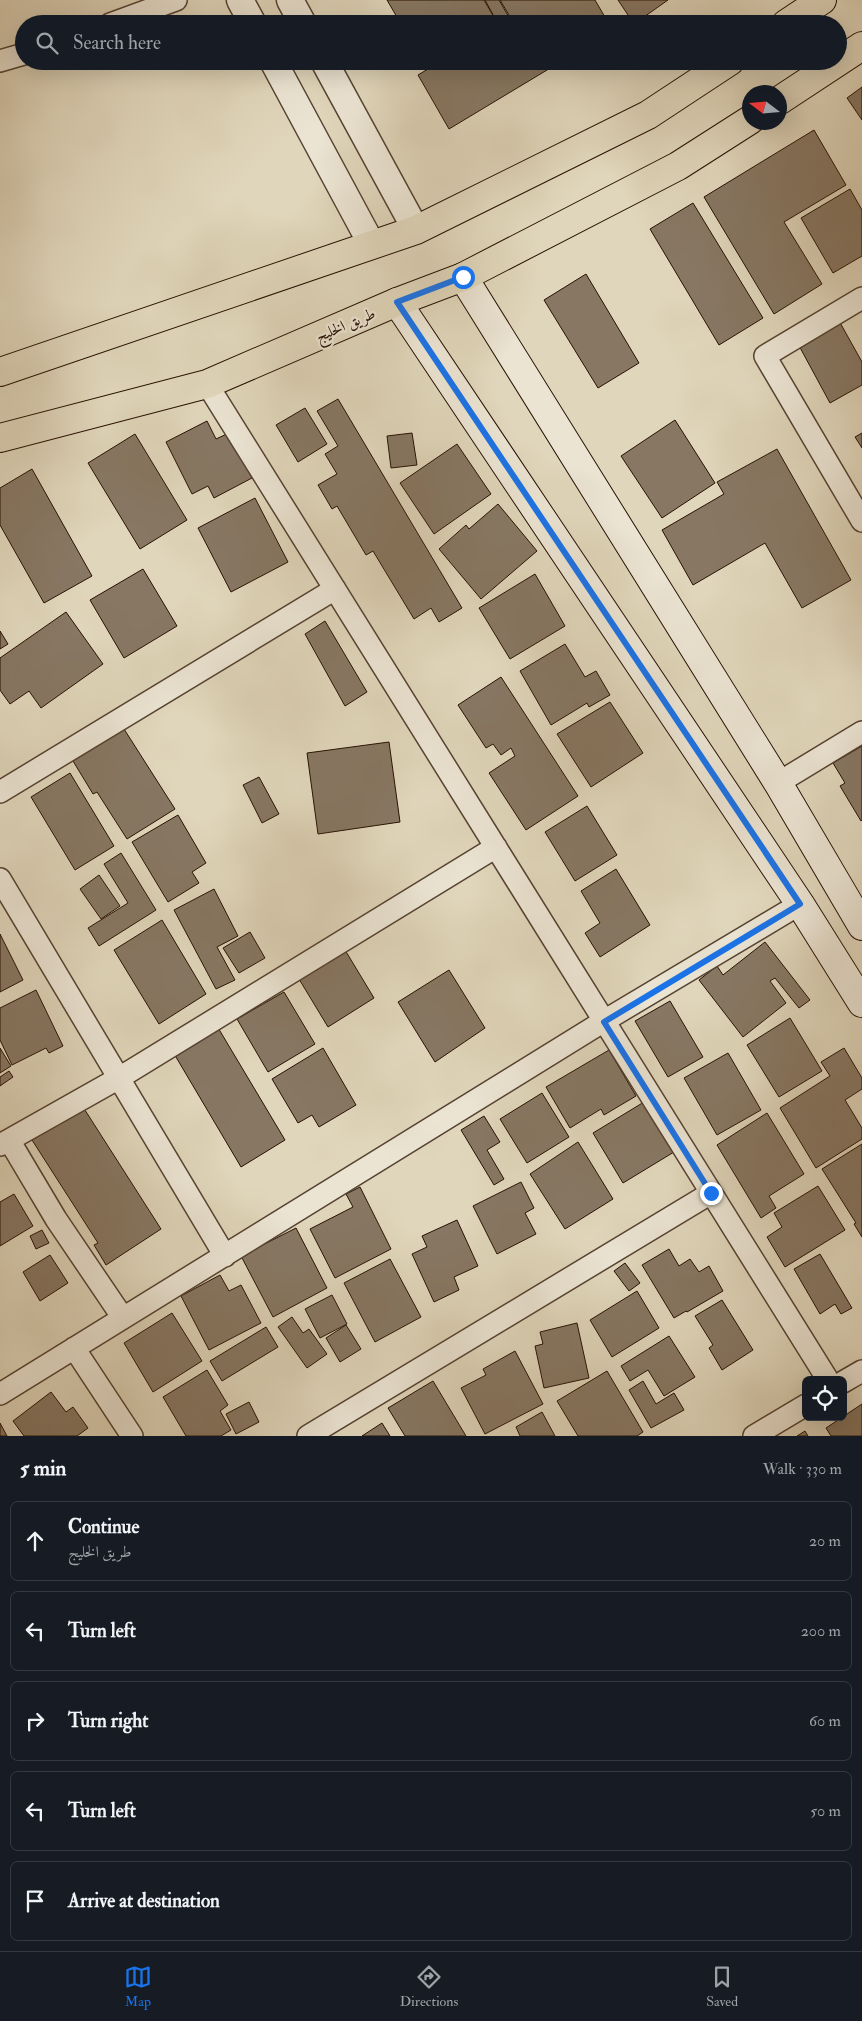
<!DOCTYPE html>
<meta charset="utf-8">
<style>
:root{--surface:#171b24;--page:#20242c;--text:#f1f3f6;--muted:#9ea1a6;--line:#363941;--accent:#1a73e8}
body{margin:0;font-family:"IM FELL Double Pica",Amiri,serif;background:var(--page);color:var(--text)}
.controls{position:absolute;right:15px;bottom:15px;display:grid;overflow:hidden;border-radius:8px;box-shadow:0 5px 20px #0002}
.controls button{width:45px;height:45px;display:grid;place-items:center;padding:0;border:0;border-bottom:1px solid var(--line);background:var(--surface);color:var(--text);font:25px sans-serif}
.compass{position:absolute;left:742px;top:85px;width:45px;height:45px;border-radius:50%;background:var(--surface);box-shadow:0 5px 20px #0002;rotate:286deg}
.stop{position:absolute;width:15px;height:15px;margin:-11px;border:4px solid #1a73e8;border-radius:50%;background:#fff}
.stop.end{background:#1a73e8;border-color:#fff;box-shadow:0 1px 5px #0008}
.list{margin:0;padding:0;list-style:none}
h2{display:flex;justify-content:space-between;align-items:center;height:65px;margin:0;padding:0 20px;font-size:21px}
h2 small{font-size:16px;font-weight:400;color:var(--muted)}
.list li{display:grid;grid-template-columns:32px 1fr auto;gap:15px;align-items:center;box-sizing:border-box;height:80px;margin:0 10px 10px;padding:0 10px;border:1px solid var(--line);border-radius:8px}
.list b{display:block;font-size:19px;white-space:nowrap}
.list p{margin:0;font-size:16px;white-space:nowrap;color:var(--muted)}
.list em{font-size:16px;font-style:normal;color:var(--muted)}
.icon{flex:none;width:28px;height:28px;fill:none;stroke:currentColor;stroke-width:2;stroke-linecap:round;stroke-linejoin:round}
.map{position:relative;flex:none;width:862px;height:1436px;overflow:hidden}
.search{position:absolute;background:var(--surface);box-shadow:0 5px 20px #0002;left:15px;right:15px;top:15px;height:55px;display:flex;align-items:center;gap:12px;box-sizing:border-box;padding:0 18px;border-radius:28px;color:var(--muted);font-size:19px}
.sheet{height:515px;background:var(--surface)}
nav{display:flex;justify-content:space-around;align-items:center;box-sizing:border-box;height:70px;border-top:1px solid var(--line);background:var(--surface);font-size:14px;color:var(--muted)}
nav a{display:grid;justify-items:center;gap:2px}
nav .on{color:var(--accent)}
.map>svg:first-child{display:block}
</style>
<div class="map">
<svg width="862" height="1436" viewBox="0 0 862 1436">
<rect width="100%" height="100%" fill="#e0d6bb"/>
<filter id="stains"><feTurbulence type="fractalNoise" baseFrequency=".004" numOctaves="4"/><feColorMatrix values="0 0 0 0 .2 0 0 0 0 .09 0 0 0 0 .02 0 0 0 .5 -.17"/></filter>
<radialGradient id="worn" r=".72"><stop offset=".6" stop-color="#630" stop-opacity="0"/><stop offset="1" stop-color="#630" stop-opacity=".3"/></radialGradient>
<path fill="#877763" stroke="#271103" d="M387,0H484L498,24H401Z
M485,0H499L510,19L498,24Z
M500,0H595L609,24H505L512,20Z
M618,0H668L634,24Z
M423,61H562L449,129L418,75L428,69Z
M862,87V120L847,98Z
M814,130L846,185L784,222L822,284L774,314L704,197Z
M850,189L862,210V256L833,273L801,218Z
M693,203L763,318L719,345L650,229Z
M586,274L639,363L598,388L544,300Z
M838,319L862,362V385L830,403L797,342Z
M338,399L462,608L439,622L431,608L414,619L373,551L366,555L337,506L332,509L318,485L337,474L325,454L338,446L317,411Z
M305,408L327,444L298,462L276,425Z
M675,420L715,483L662,518L621,456Z
M207,421L216,439L229,433L252,478L214,498L208,486L192,494L166,442Z
M412,433L417,465L391,468L387,436Z
M862,433V448L855,437Z
M135,434L187,520L140,549L88,463Z
M457,444L491,494L434,534L400,483Z
M777,449L851,580L802,608L765,543L693,585L662,530L724,494L717,482Z
M32,469L92,576L44,603L0,525V488Z
M255,498L288,562L231,592L198,528Z
M498,504L537,551L481,599L439,549L466,525L469,529Z
M143,569L177,626L124,658L90,600Z
M535,574L565,626L510,659L479,608Z
M66,612L103,664L41,708L29,691L10,704L0,690V658Z
M325,621L367,692L345,706L305,634Z
M0,631L8,644L0,649Z
M565,644L585,677L596,671L610,695L589,707L587,703L551,725L520,671Z
M501,677L578,796L526,830L489,773L515,756L511,748L501,755L493,744L486,748L458,705Z
M610,702L643,753L591,787L557,734Z
M124,729L175,809L127,839L97,792L93,794L73,761Z
M389,742L400,822L318,834L307,753Z
M862,746V820L861,821L840,786L845,783L833,763Z
M70,773L114,846L75,870L31,797Z
M259,777L279,814L262,823L243,785Z
M587,806L617,855L575,881L545,832Z
M178,815L206,863L192,872L199,883L168,902L132,842Z
M121,853L156,910L99,946L88,928L128,903L104,864Z
M616,869L650,925L600,957L585,933L600,923L581,891Z
M99,875L120,906L101,919L80,889Z
M214,889L238,936L217,947L235,980L216,989L174,910Z
M162,920L206,994L159,1024L114,950Z
M250,932L265,958L239,973L223,948Z
M0,934L23,980L0,992Z
M765,942L810,1000L799,1008L775,978L770,981L786,1003L743,1037L699,980L717,966L723,975Z
M345,950L374,998L328,1027L299,979Z
M449,970L485,1028L435,1062L398,1002Z
M36,990L63,1046L49,1053L46,1048L12,1065L0,1040V1008Z
M284,992L315,1044L268,1072L237,1019Z
M670,1001L703,1057L668,1077L635,1021Z
M790,1018L822,1071L779,1097L747,1045Z
M217,1026L285,1140L241,1167L173,1052Z
M0,1048L11,1066L0,1073Z
M323,1048L356,1105L319,1127L312,1115L298,1123L272,1079Z
M844,1048L862,1078V1089L845,1100L862,1128V1139L816,1168L780,1108L830,1076L821,1062Z
M609,1050L636,1096L604,1115L601,1109L570,1128L546,1087Z
M728,1053L761,1110L717,1135L684,1078Z
M9,1071L13,1077L0,1086V1077Z
M542,1093L569,1137L527,1163L500,1119Z
M644,1102L674,1152L623,1183L593,1133Z
M83,1107L161,1229L106,1265L94,1245L98,1243L32,1140Z
M767,1113L804,1174L769,1196L776,1208L761,1218L717,1145Z
M484,1116L500,1142L487,1150L504,1179L494,1185L461,1130Z
M578,1142L613,1199L565,1229L530,1174Z
M862,1144V1237L854,1224L856,1223L822,1169Z
M521,1182L534,1208L525,1213L536,1234L497,1254L473,1206Z
M818,1186L845,1230L785,1267L767,1237L782,1227L774,1213Z
M360,1187L391,1249L335,1278L310,1229L353,1207L346,1194Z
M14,1194L33,1226L0,1246V1202Z
M457,1220L478,1266L454,1277L459,1290L434,1302L412,1254L427,1247L422,1236Z
M296,1228L327,1288L273,1317L241,1256Z
M42,1230L49,1243L36,1249L30,1236Z
M669,1249L679,1266L690,1259L699,1272L709,1266L723,1291L687,1312L686,1311L674,1318L642,1265Z
M820,1254L852,1308L841,1314L835,1304L820,1314L794,1269Z
M50,1255L68,1283L40,1301L23,1272Z
M390,1259L421,1317L375,1342L344,1283Z
M625,1263L640,1283L629,1291L614,1271Z
M220,1275L229,1291L241,1285L261,1323L209,1350L181,1296Z
M637,1291L659,1328L612,1357L590,1320Z
M332,1295L347,1324L320,1338L305,1309Z
M722,1300L753,1350L722,1370L709,1348L713,1345L695,1316Z
M172,1313L202,1361L153,1392L124,1343Z
M292,1317L303,1333L309,1329L327,1354L307,1368L278,1327Z
M577,1323L589,1378L544,1388L535,1346L543,1344L540,1332Z
M346,1325L361,1349L340,1362L326,1338Z
M266,1327L278,1347L222,1381L210,1361Z
M669,1336L695,1377L664,1396L648,1370L630,1381L621,1366Z
M515,1351L543,1404L485,1434L461,1388L486,1375L483,1369Z
M207,1370L228,1405L220,1411L231,1430L221,1436H186L163,1397Z
M607,1371L643,1432L637,1436H578L557,1401Z
M433,1381L466,1436H405L388,1408Z
M643,1381L656,1404L674,1393L684,1410L651,1428L629,1390Z
M51,1392L66,1412L73,1407L88,1428L77,1436H24L13,1421Z
M249,1402L259,1422L236,1434L226,1414Z
M862,1404V1436H831L826,1428Z
M542,1412L555,1436H520L516,1427Z
M0,1423L7,1436H0Z
M382,1423L390,1436H362Z
M805,1431L808,1436H797Z"/>
<g fill="none" stroke-linecap="round" stroke-linejoin="round">
<defs>
<path id="minor" d="M110,24L176,0
M0,61L24,54
M862,298L765,356L862,521
M207,384L828,1380
M778,783L862,732
M0,792L335,589
M0,879L225,1256
M9,1140L56,1219L123,1318
M0,1145L119,1078L496,847
M74,1348L132,1436
M843,1382L862,1371
M0,1394L604,1021L800,904
M308,1436L711,1193
M754,1436L806,1405"/>
<path id="tertiary" d="M240,0L253,24
M290,0L303,24
M273,61L372,245
M324,61L416,230"/>
<path id="secondary" d="M463,277L778,783L862,926
M397,302L800,904L862,1003"/>
<path id="primary" d="M786,24L822,0
M780,100L862,46
M0,372L416,230L648,115L730,61
M0,438L207,384L397,302L463,277L678,166L750,120"/>
</defs>
<use href="#minor" stroke="#554231" stroke-width="24"/>
<use href="#tertiary" stroke="#554231" stroke-width="29"/>
<use href="#secondary" stroke="#271103" stroke-width="30"/>
<use href="#primary" stroke="#271103" stroke-width="30"/>
<use href="#minor" stroke="#ebe4d3" stroke-width="21"/>
<use href="#tertiary" stroke="#ebe4d3" stroke-width="26"/>
<use href="#secondary" stroke="#ebe4d3" stroke-width="28"/>
<use href="#primary" stroke="#e0d6bb" stroke-width="28"/>
</g>
<g fill="none" stroke-linecap="round" stroke-linejoin="round">
<path stroke="#1a73e8" stroke-width="6" d="M463,277L397,302L800,904L604,1022L711,1193"/>
</g>
<g text-anchor="middle" stroke-width="4.5" stroke-linejoin="round" paint-order="stroke">
<g font-size="16" fill="#271103" stroke="#ebe4d3">
<text transform="translate(345 324) rotate(-23)" y="6">طريق الخليج</text>
</g>
</g>
<rect width="100%" height="100%" filter="url(#stains)"/>
<rect width="100%" height="100%" fill="url(#worn)"/>
</svg>
<div class="controls">
<button><svg class="icon" aria-label="locate" viewBox="0 0 24 24"><circle cx="12" cy="12" r="6"/><path d="M12 2v4M12 18v4M2 12h4M18 12h4"/></svg></button>
</div>
<svg class="compass" viewBox="-18 -18 36 36"><path d="M0-13l5 13h-10z" fill="#e53935"/><path d="M0 13l5-13h-10z" fill="#9ea1a6"/></svg>
<div class="stop" style="left:463px;top:277px"></div>
<div class="stop end" style="left:711px;top:1193px"></div>
<div class="search"><svg class="icon" aria-label="search" viewBox="0 0 24 24"><circle cx="10" cy="10" r="6"/><path d="M15 15l6 6"/></svg>Search here</div>
</div>
<section class="sheet">
<h2>5 min<small>Walk · 330 m</small></h2>
<ul class="list">
<li><svg class="icon" aria-label="ahead" viewBox="0 0 24 24"><path d="M12 20V5M6 11l6-6 6 6"/></svg><div><b>Continue</b><p>طريق الخليج</p></div><em>20 m</em></li>
<li><svg class="icon" aria-label="left" viewBox="0 0 24 24"><path d="M17 20v-9H6M10 6l-5 5 5 5"/></svg><div><b>Turn left</b></div><em>200 m</em></li>
<li><svg class="icon" aria-label="right" viewBox="0 0 24 24"><path d="M7 20v-9h11M14 6l5 5-5 5"/></svg><div><b>Turn right</b></div><em>60 m</em></li>
<li><svg class="icon" aria-label="left" viewBox="0 0 24 24"><path d="M17 20v-9H6M10 6l-5 5 5 5"/></svg><div><b>Turn left</b></div><em>50 m</em></li>
<li><svg class="icon" aria-label="arrive" viewBox="0 0 24 24"><path d="M6 21V4h12l-3 4 3 4H6"/></svg><div><b>Arrive at destination</b></div></li>
</ul>
</section>
<nav>
<a class="on"><svg class="icon" aria-label="map" viewBox="0 0 24 24"><path d="M3 6l6-2 6 2 6-2v14l-6 2-6-2-6 2zM9 4v14M15 6v14"/></svg>Map</a>
<a><svg class="icon" aria-label="directions" viewBox="0 0 24 24"><path d="M12 3l9 9-9 9-9-9zM9 14v-3h6M13 9l2 2-2 2"/></svg>Directions</a>
<a><svg class="icon" aria-label="saved" viewBox="0 0 24 24"><path d="M7 4h10v16l-5-4-5 4z"/></svg>Saved</a>
</nav>
